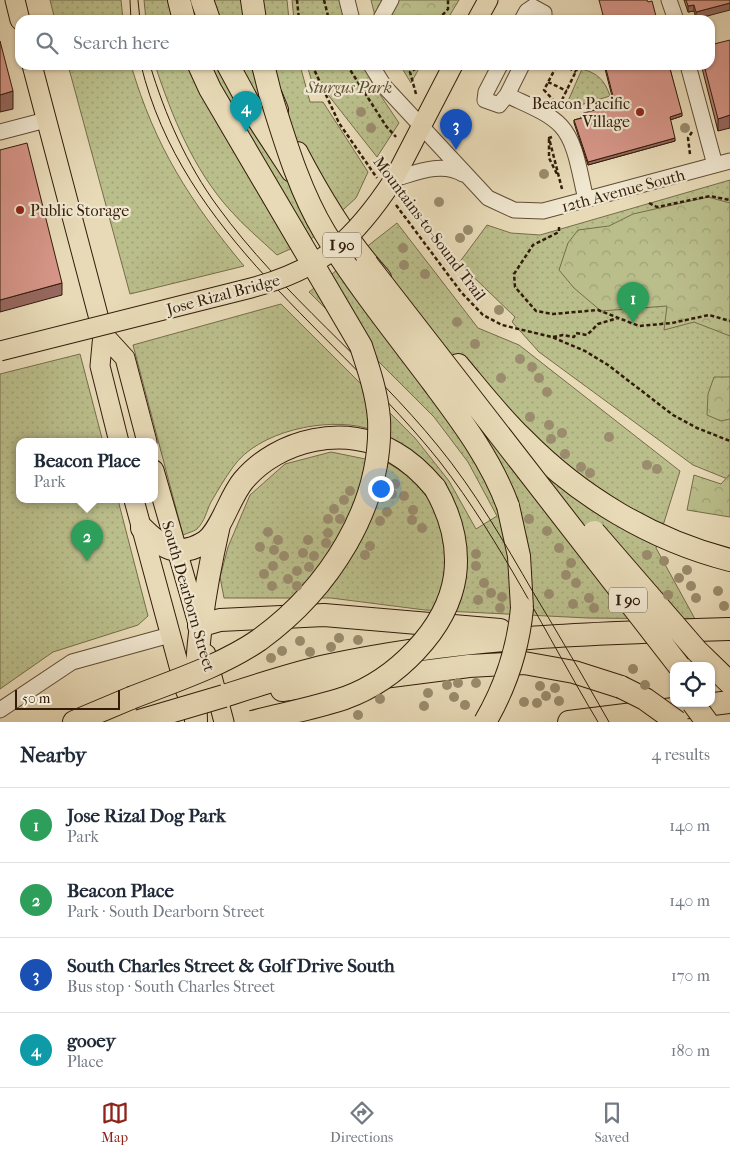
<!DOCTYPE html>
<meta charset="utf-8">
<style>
:root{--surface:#fff;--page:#f2f2f3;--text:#1f2937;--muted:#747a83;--line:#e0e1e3;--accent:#8f2418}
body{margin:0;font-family:"IM FELL French Canon",serif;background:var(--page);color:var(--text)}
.controls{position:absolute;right:15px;bottom:15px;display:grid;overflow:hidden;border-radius:10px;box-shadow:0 1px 4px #0004}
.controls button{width:45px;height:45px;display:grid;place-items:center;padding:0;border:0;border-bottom:1px solid var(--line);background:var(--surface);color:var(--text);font:25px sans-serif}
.scale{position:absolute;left:15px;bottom:12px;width:105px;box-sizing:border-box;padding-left:5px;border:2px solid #321c09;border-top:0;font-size:14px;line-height:18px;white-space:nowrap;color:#321c09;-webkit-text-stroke:4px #f0e7d0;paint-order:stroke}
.you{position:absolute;left:380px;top:488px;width:18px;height:18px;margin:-12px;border:4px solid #fff;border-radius:50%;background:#1a73e8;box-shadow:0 0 0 8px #1a73e833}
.badge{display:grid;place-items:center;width:32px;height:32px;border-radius:50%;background:var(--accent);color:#fff;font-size:16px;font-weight:700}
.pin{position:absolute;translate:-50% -41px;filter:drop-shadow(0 1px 2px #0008)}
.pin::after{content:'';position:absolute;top:26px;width:18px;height:15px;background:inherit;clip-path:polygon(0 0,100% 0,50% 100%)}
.popup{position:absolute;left:16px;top:438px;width:142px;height:65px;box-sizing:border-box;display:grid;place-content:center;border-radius:10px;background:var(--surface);filter:drop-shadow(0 1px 4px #0005);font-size:16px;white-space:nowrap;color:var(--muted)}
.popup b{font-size:19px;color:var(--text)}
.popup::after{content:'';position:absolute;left:50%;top:100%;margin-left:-10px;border:10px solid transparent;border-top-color:var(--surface)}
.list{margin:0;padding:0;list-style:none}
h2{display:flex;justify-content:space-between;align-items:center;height:65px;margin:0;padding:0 20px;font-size:21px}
h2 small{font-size:16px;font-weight:400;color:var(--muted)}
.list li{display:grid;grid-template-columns:32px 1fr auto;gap:15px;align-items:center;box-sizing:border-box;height:75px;padding:0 20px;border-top:1px solid var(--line)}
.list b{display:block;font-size:19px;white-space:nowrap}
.list p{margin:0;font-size:16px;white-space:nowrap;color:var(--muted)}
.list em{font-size:16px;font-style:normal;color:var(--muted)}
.icon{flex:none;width:28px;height:28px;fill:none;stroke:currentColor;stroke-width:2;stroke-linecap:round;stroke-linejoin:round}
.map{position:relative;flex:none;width:730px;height:722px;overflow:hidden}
.search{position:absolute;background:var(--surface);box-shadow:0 1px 4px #0004;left:15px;right:15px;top:15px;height:55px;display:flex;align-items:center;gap:12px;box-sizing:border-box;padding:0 18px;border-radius:15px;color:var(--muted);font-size:19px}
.sheet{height:365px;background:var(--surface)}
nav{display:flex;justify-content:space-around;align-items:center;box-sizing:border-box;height:70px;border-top:1px solid var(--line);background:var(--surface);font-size:14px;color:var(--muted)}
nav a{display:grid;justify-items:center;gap:2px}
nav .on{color:var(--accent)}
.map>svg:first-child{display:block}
</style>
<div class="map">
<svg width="730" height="722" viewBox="0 0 730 722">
<defs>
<pattern id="grass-dots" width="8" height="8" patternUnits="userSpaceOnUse" patternTransform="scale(1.25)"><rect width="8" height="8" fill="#babe8b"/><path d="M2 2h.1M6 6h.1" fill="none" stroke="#a0a377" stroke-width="1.8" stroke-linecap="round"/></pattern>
<pattern id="forest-crowns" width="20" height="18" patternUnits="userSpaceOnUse" patternTransform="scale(1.25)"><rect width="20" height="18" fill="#babe8b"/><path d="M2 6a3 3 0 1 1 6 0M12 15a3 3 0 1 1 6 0" fill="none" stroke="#a0a377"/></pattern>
</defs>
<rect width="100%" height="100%" fill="#e8dab7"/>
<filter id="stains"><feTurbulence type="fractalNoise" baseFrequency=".004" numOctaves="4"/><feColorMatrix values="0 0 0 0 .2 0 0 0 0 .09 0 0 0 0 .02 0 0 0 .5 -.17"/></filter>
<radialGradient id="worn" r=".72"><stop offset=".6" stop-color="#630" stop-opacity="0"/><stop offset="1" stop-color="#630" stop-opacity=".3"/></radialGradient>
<path fill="url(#grass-dots)" stroke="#766d4a" d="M50,0H121L123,20H55Z
M144,0H287L289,20H146Z
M292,0H340L344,20H294Z
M68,65H131C155,147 190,201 244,266L130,294Z
M155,65H300L310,102H323L368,172L356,198L310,240L277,255C261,240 244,226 230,210C193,169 172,116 155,65Z
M307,65H364L371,81L399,123L377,157L325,91L315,92Z
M582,69C598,73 605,81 610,96L577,106L568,101Z
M730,180V480L693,465L539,352L512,322L515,317L459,263L487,225L511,233L540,235Z
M397,223L478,328L519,345L680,471L656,548L695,619L588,618L425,610L331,598H224L220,577L228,547L250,495L285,464L331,452L390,464L414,480L430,501L425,462C407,448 389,435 366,428C326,417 258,431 233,467C225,478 218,490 211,502C206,512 205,521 197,529C193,532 187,533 183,535L133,345L281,304L415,438L449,481L476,529L497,516L468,462L434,417L309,292Z
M80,354L103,442H19V500H118L148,616L138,625L53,652L0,689V374Z"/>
<path fill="url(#forest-crowns)" stroke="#766d4a" d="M371,0H459L447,20H376Z
M400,65H421L411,83Z
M708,197L730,203V336L694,322L664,330L667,306L601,311L574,288L559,270L568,243L578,230L609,226L633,214Z
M714,377H730V419L721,421L707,415L708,394Z
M730,474V517L687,510L694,475L721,484Z"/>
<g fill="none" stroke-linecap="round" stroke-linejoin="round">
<defs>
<path id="minor" d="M347,0L352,20
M669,0L676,20
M380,20L391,0
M522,20L527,11L533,7L544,13V20
M371,65L384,86L488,198L514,210L543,211L730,161
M500,65L486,92L485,100L499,105L507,95L522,65
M688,65L715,165
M507,95C525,104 548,112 561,126C577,143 580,177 586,199
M0,132L46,120
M394,179C415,173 442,161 463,174
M0,710L72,662L170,635"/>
<path id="major" d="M15,0L20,20
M477,20L488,0
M32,65L103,334L100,366L119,442
M394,179L453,65
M103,334L125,358L147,442
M154,470L199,627
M134,500L186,692
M206,654L224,722"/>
<path id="highway" d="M179,0L184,20
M202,0L209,20
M252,0L255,20
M228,65L254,113L292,171
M263,65L270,93L277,110
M297,153C320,197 346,241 380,278
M458,365C479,390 499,416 523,439C580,497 652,540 730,560
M508,506L519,556L522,608
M142,528C161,547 178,559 205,542C221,531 229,498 243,481C278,439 347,423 395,453C411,462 424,475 435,488
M199,626L220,620L324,615L500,630
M282,690L469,666L524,663L574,672L621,687
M224,696C258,685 291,674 326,666C458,637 595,633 730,629
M74,722L131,698
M196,722C194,655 204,591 219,525
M569,722L730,702"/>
</defs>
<use href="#minor" stroke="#604c34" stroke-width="17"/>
<use href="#major" stroke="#321c09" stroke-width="21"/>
<use href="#highway" stroke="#321c09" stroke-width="24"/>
<path stroke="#321c09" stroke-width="2.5" stroke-dasharray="4 2.5" stroke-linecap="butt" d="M297,0L299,20
M324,0L329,20
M438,20L448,9V0
M312,65L339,123L377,178
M347,65L386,126L396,137
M563,65L576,72
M548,82L567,91
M416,94L410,72L422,65
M555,102L544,90L557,65
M559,106L579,65
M552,137L549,138L562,189
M549,139V158L558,176
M690,154L688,138L692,132
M649,203L657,207L710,196L730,200
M396,205L461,292L483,315L502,325L552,337L585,351L608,365L673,415L697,428L730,441
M559,227V232L533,245L514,274L515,287L536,311L553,314L598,310L639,326L672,323L709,315L730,321
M553,337L563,335L574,337L576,333L587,335L598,324L618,318"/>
<use href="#minor" stroke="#f0e7d0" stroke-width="15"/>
<use href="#major" stroke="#e8dab7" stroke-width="19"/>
<use href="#highway" stroke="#e8dab7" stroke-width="22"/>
<path stroke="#321c09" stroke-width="1" d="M130,0L131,20
M138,0L140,20
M141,65C182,235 337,332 440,462C502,542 546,635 598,722
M150,65C165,115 187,165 218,207C282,295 370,362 438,446C475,491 504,542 533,592C559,635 584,678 609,722"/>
<defs>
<path id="major-bridge" d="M0,351L251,288C322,269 354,240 394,179"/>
<path id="highway-bridge" d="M270,93C285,141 299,190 325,233C356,284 398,336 434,384C463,423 491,460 508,506
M367,264L679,666
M594,532L697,651L730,683
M621,687L645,699L677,722
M131,698C174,681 221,666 259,640C328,590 383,507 379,419C377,394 369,370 361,346L210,89L199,65
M693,703L707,722
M139,721L224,696
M252,722C283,714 315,708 345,698C395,680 447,630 455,576C459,545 450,514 435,488
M485,722C506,686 518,650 522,608"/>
</defs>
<use href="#major-bridge" stroke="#321c09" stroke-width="21" stroke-linecap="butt"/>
<use href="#highway-bridge" stroke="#321c09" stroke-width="24" stroke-linecap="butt"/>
<use href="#major-bridge" stroke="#e8dab7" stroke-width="19"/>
<use href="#highway-bridge" stroke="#e8dab7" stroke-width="22"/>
</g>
<g fill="#9a8c6d">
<circle cx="361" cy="112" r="5"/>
<circle cx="371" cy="128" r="5"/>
<circle cx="685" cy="128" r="5"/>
<circle cx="544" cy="174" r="5"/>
<circle cx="439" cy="202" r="5"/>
<circle cx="468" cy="230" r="5"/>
<circle cx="460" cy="238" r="5"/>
<circle cx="403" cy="248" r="5"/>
<circle cx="404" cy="265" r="5"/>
<circle cx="425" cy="274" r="5"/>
<circle cx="499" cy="310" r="5"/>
<circle cx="457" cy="322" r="5"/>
<circle cx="475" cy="344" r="5"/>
<circle cx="520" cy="359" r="5"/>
<circle cx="532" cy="367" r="5"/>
<circle cx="501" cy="378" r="5"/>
<circle cx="539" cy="378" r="5"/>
<circle cx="547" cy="392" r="5"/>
<circle cx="530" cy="417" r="5"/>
<circle cx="549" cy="425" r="5"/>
<circle cx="562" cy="433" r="5"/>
<circle cx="609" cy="437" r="5"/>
<circle cx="551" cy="439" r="5"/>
<circle cx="565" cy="454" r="5"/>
<circle cx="647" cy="465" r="5"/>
<circle cx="581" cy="467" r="5"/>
<circle cx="657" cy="469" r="5"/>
<circle cx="590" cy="473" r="5"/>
<circle cx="395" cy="484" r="5"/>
<circle cx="350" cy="491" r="5"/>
<circle cx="392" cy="494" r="5"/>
<circle cx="404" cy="496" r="5"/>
<circle cx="344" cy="500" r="5"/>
<circle cx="334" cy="509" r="5"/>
<circle cx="413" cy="510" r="5"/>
<circle cx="387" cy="512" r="5"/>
<circle cx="328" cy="519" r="5"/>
<circle cx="340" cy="519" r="5"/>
<circle cx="529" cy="519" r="5"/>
<circle cx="412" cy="520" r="5"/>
<circle cx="380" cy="521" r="5"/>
<circle cx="422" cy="528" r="5"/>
<circle cx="547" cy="531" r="5"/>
<circle cx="268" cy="532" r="5"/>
<circle cx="328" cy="533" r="5"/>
<circle cx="278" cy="540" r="5"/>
<circle cx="308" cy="540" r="5"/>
<circle cx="326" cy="543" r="5"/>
<circle cx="370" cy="546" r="5"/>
<circle cx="260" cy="547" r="5"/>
<circle cx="559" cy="548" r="5"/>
<circle cx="274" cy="550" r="5"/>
<circle cx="303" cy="553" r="5"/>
<circle cx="476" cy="554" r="5"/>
<circle cx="365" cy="555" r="5"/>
<circle cx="647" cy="555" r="5"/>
<circle cx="284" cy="556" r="5"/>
<circle cx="314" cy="556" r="5"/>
<circle cx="664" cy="561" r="5"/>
<circle cx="571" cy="563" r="5"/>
<circle cx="273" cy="566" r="5"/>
<circle cx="476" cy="566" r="5"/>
<circle cx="309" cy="567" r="5"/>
<circle cx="687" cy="570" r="5"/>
<circle cx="297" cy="571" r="5"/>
<circle cx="264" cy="574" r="5"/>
<circle cx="566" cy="575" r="5"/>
<circle cx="679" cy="578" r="5"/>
<circle cx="288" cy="579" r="5"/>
<circle cx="484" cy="583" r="5"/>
<circle cx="576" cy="583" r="5"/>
<circle cx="272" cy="586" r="5"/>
<circle cx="297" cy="586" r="5"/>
<circle cx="691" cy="586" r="5"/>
<circle cx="718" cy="591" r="5"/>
<circle cx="491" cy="593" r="5"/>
<circle cx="549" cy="594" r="5"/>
<circle cx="668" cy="595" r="5"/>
<circle cx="502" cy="597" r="5"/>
<circle cx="589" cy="598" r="5"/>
<circle cx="696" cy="598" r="5"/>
<circle cx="478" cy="600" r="5"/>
<circle cx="573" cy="604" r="5"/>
<circle cx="724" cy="606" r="5"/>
<circle cx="500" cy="608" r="5"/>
<circle cx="594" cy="608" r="5"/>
<circle cx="339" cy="638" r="5"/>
<circle cx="358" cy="640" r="5"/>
<circle cx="300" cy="641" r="5"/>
<circle cx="331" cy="647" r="5"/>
<circle cx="282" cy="651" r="5"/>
<circle cx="310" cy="652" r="5"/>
<circle cx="271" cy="658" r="5"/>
<circle cx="633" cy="669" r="5"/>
<circle cx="458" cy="683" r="5"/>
<circle cx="476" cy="683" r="5"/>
<circle cx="447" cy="685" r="5"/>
<circle cx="645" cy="685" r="5"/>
<circle cx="540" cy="686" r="5"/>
<circle cx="555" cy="688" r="5"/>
<circle cx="428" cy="693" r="5"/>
<circle cx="546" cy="696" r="5"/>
<circle cx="454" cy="697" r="5"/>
<circle cx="380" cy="699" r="5"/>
<circle cx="559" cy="701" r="5"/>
<circle cx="524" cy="702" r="5"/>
<circle cx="537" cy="703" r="5"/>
<circle cx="465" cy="705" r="5"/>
<circle cx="424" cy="706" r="5"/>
<circle cx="358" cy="715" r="5"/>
</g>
<path fill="#b88075" stroke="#321c09" d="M684,0H730L696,19L694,11L688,12Z
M730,40L718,131L702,68V65H710Z
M604,65H669L682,116L670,120L675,141L588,165L574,123V120L581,118V114L614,104Z"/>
<path fill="#96685f" stroke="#321c09" d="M730,3V10L696,19V12Z
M694,5V11L688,12V6Z
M13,91V109L0,112V95Z
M682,113V116L670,120V117Z
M730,115V128L718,131V119Z
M675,138V141L588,165V162Z
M62,283V295L0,312V300Z"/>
<path fill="#d69588" stroke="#321c09" d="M599,0H647L648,2L652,1L657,20H594L593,18L603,15Z
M686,0H730V3L696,12L694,5L688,6Z
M730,40V115L718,119L704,65H710V45Z
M0,41L13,91L0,95Z
M605,65H669L682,113L670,117L675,138L588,162L574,120L582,118L581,114L615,104Z
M27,143L62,283L0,300V150Z"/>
<g fill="#8f2418" stroke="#f0e7d0" stroke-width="2">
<circle cx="640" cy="112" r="5"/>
<circle cx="20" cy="210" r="5"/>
</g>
<g text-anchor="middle" stroke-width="4.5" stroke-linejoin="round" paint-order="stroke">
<g fill="#f0e7d0" stroke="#6b5945" stroke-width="1">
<rect x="323" y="232.5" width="38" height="25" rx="4"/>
<rect x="609" y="587.5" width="38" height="25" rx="4"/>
</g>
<g font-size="15" font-weight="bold" fill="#321c09">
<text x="342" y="250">I 90</text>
<text x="628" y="605">I 90</text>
</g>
<g font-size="16" font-style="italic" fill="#5b4d30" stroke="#f0e7d0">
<text x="349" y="93">Sturgus Park</text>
</g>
<g font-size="16" fill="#321c09" stroke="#f0e7d0" text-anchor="end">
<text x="630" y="109">Beacon Pacific<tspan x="630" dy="18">Village</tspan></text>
<text x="30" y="216" text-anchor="start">Public Storage</text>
</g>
<g font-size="16" fill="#321c09" stroke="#f0e7d0">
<text transform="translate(623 190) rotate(-15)" y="6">12th Avenue South</text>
<text transform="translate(430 228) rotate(53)" y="6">Mountains-to-Sound Trail</text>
<text transform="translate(223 294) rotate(-15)" y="6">Jose Rizal Bridge</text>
<text transform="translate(189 596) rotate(74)" y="6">South Dearborn Street</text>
</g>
</g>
<rect width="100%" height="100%" filter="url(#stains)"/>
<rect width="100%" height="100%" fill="url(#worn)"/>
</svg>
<div class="controls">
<button><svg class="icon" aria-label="locate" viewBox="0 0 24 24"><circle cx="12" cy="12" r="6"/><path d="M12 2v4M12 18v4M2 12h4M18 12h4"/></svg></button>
</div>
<div class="scale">50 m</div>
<div class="you"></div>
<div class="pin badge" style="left:633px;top:323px;background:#2e9e5b">1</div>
<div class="pin badge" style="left:87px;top:561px;background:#2e9e5b">2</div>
<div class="popup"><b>Beacon Place</b>Park</div>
<div class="pin badge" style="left:456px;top:150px;background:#1a4fb4">3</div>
<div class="pin badge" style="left:246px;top:132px;background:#0f9aa8">4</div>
<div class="search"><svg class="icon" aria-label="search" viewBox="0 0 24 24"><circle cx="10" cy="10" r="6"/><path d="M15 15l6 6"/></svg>Search here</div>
</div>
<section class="sheet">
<h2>Nearby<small>4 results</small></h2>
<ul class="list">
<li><span class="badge" style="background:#2e9e5b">1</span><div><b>Jose Rizal Dog Park</b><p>Park</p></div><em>140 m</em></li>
<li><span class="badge" style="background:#2e9e5b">2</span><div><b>Beacon Place</b><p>Park · South Dearborn Street</p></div><em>140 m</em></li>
<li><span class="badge" style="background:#1a4fb4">3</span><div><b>South Charles Street &amp; Golf Drive South</b><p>Bus stop · South Charles Street</p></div><em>170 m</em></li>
<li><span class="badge" style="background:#0f9aa8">4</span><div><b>gooey</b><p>Place</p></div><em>180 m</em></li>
</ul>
</section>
<nav>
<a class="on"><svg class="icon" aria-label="map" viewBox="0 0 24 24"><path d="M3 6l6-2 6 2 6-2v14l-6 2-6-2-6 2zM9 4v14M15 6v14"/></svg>Map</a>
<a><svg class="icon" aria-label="directions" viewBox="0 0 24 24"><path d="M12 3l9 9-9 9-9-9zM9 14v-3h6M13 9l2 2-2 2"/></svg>Directions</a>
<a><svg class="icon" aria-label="saved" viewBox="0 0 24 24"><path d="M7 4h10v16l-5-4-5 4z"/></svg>Saved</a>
</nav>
